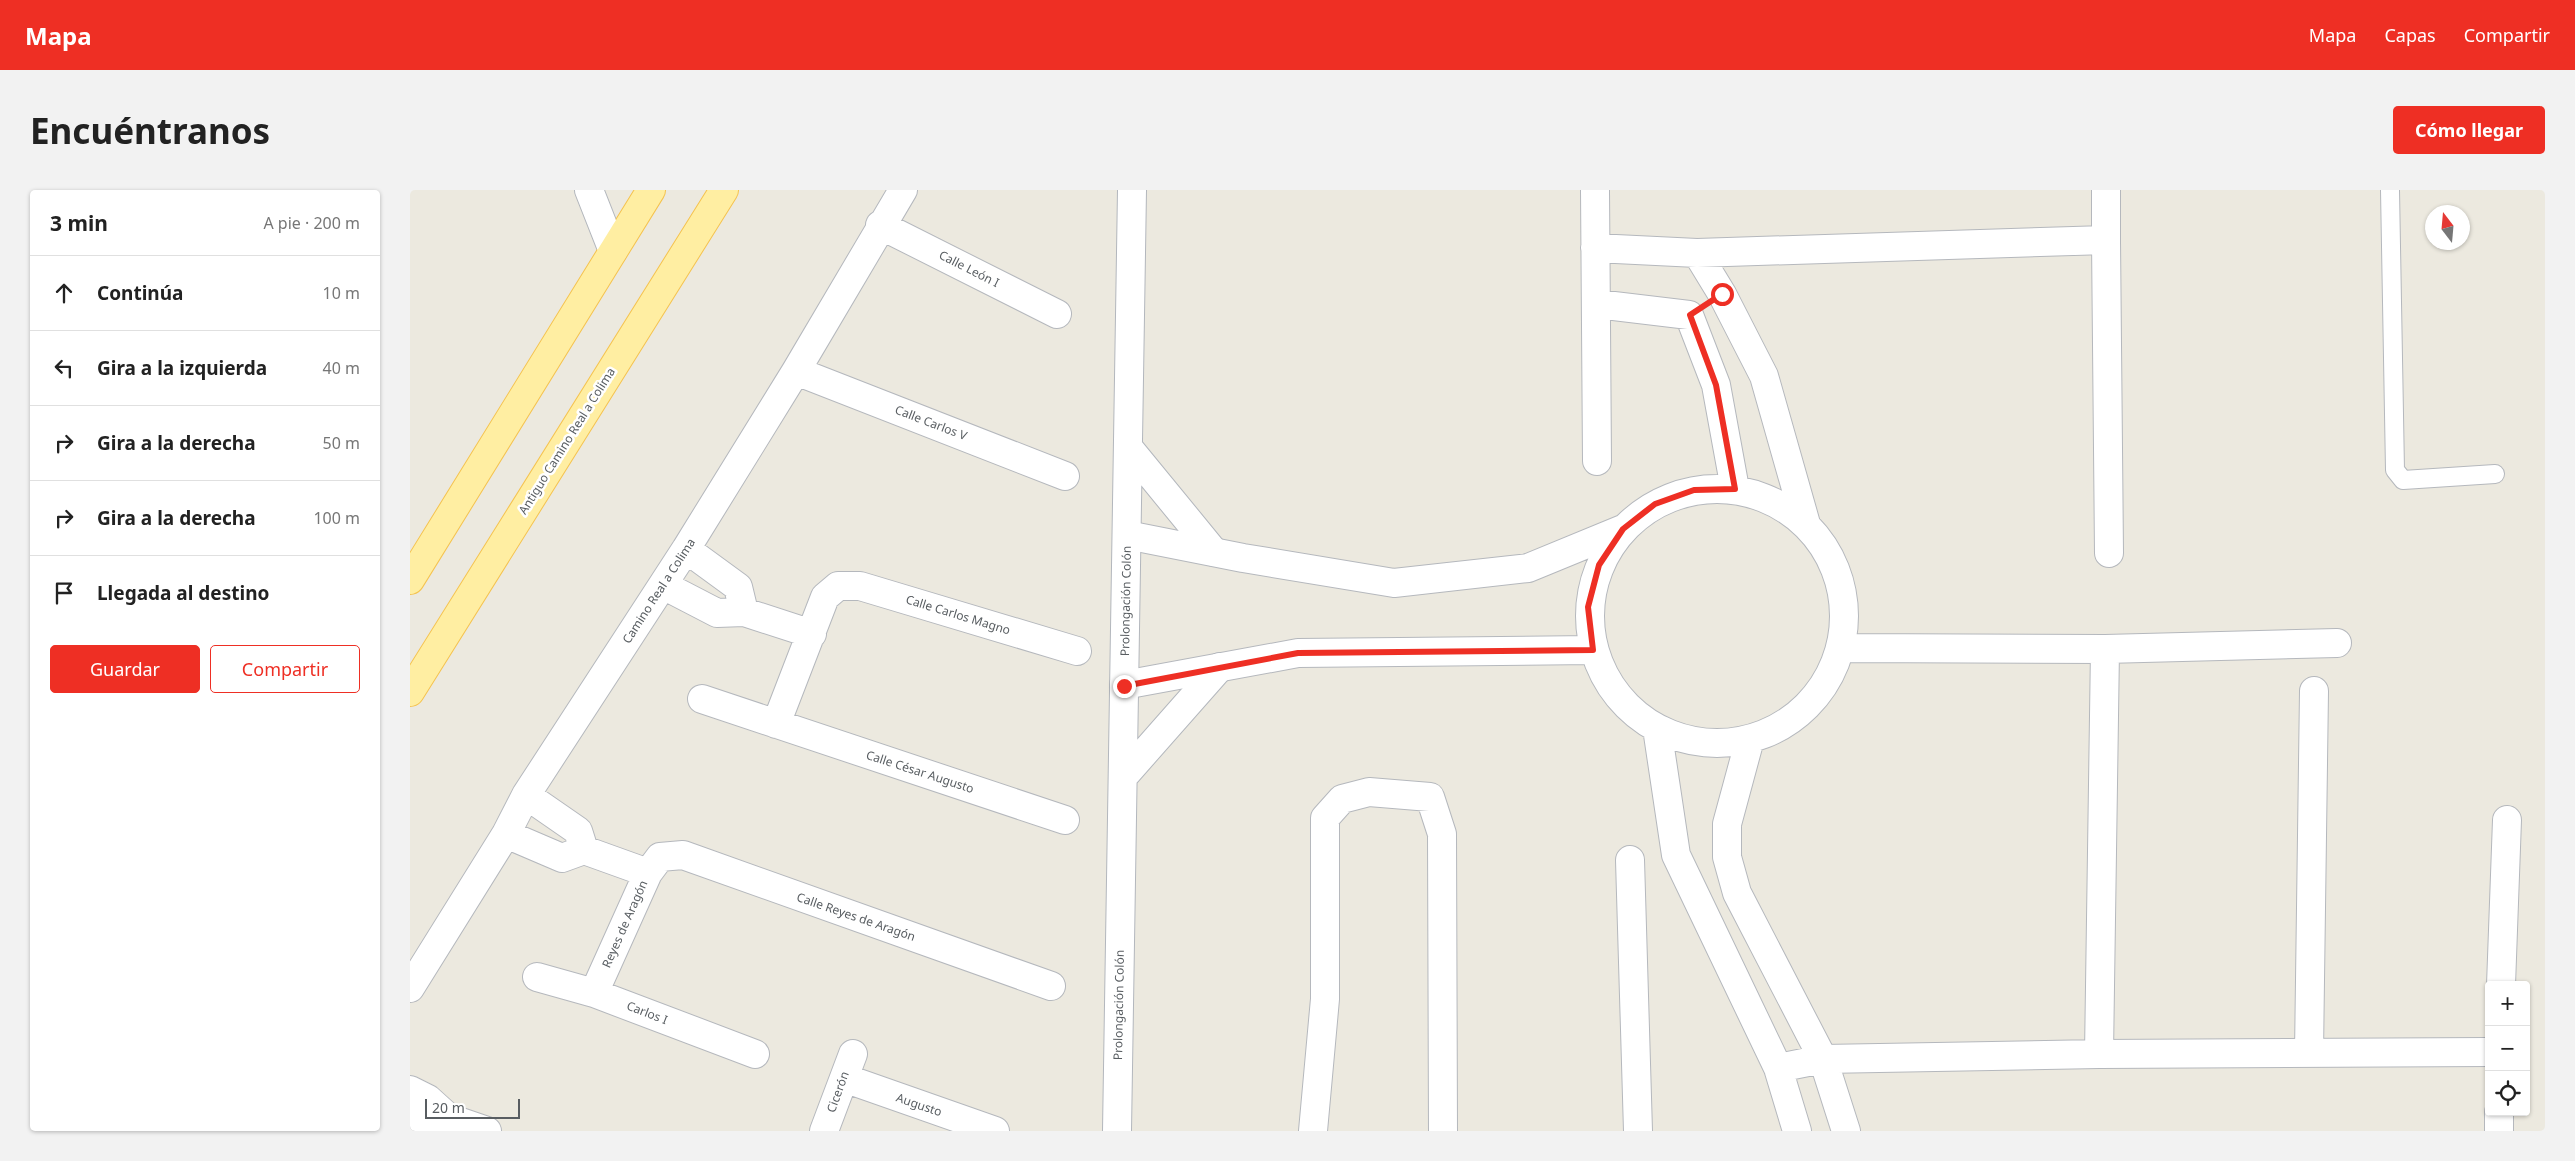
<!DOCTYPE html>
<html lang="es">
<meta charset="utf-8">
<style>
:root{--surface:#fff;--page:#f2f2f2;--text:#222;--muted:#767676;--line:#e0e0e0;--accent:#ee2f24}
body{margin:0;font-family:"Noto Sans",sans-serif;background:var(--page);color:var(--text)}
.controls{position:absolute;right:15px;bottom:15px;display:grid;overflow:hidden;border-radius:5px;box-shadow:0 1px 4px #0004}
.controls button{width:45px;height:45px;display:grid;place-items:center;padding:0;border:0;border-bottom:1px solid var(--line);background:var(--surface);color:var(--text);font:25px sans-serif}
.compass{position:absolute;left:2015px;top:15px;width:45px;height:45px;border-radius:50%;background:var(--surface);box-shadow:0 1px 4px #0004;rotate:344deg}
.scale{position:absolute;left:15px;bottom:12px;width:95px;box-sizing:border-box;padding-left:5px;border:2px solid #585d61;border-top:0;font-size:14px;line-height:18px;white-space:nowrap;color:#585d61;-webkit-text-stroke:4px #fff;paint-order:stroke}
.stop{position:absolute;width:15px;height:15px;margin:-11px;border:4px solid #ee2f24;border-radius:50%;background:#fff}
.stop.end{background:#ee2f24;border-color:#fff;box-shadow:0 1px 5px #0008}
.list{margin:0;padding:0;list-style:none}
h2{display:flex;justify-content:space-between;align-items:center;height:65px;margin:0;padding:0 20px;font-size:21px}
h2 small{font-size:16px;font-weight:400;color:var(--muted)}
.list li{display:grid;grid-template-columns:32px 1fr auto;gap:15px;align-items:center;box-sizing:border-box;height:75px;padding:0 20px;border-top:1px solid var(--line)}
.list b{display:block;font-size:19px;white-space:nowrap}
.list em{font-size:16px;font-style:normal;color:var(--muted)}
.actions{display:flex;gap:10px;padding:15px 20px}
.actions a{flex:1;padding:11px 0;border:1px solid var(--accent);border-radius:5px;text-align:center;font-size:18px;color:var(--accent)}
.actions .main{background:var(--accent);color:#fff}
.icon{flex:none;width:28px;height:28px;fill:none;stroke:currentColor;stroke-width:2;stroke-linecap:round;stroke-linejoin:round}
.map{position:relative;flex:none;width:2135px;height:941px;overflow:hidden;border-radius:5px}
header{display:flex;align-items:center;gap:30px;box-sizing:border-box;height:70px;padding:0 25px;background:var(--accent);color:#fff}
header strong{font-size:24px}
nav{display:flex;gap:28px;margin-inline-start:auto;font-size:18px}
.intro{display:flex;align-items:center;justify-content:space-between;box-sizing:border-box;height:120px;padding:0 30px}
h1{margin:0;font-size:35px}
.button{padding:12px 22px;border-radius:5px;background:var(--accent);color:#fff;font-size:18px;font-weight:700}
main{display:flex;gap:30px;padding:0 30px}
aside{flex:1;background:var(--surface);border-radius:5px;box-shadow:0 1px 4px #0004}
.map>svg:first-child{display:block}
</style>
<header>
<strong>Mapa</strong>
<nav><a>Mapa</a><a>Capas</a><a>Compartir</a></nav>
</header>
<div class="intro"><h1>Encuéntranos</h1><a class="button">Cómo llegar</a></div>
<main>
<aside>
<h2>3 min<small>A pie · 200 m</small></h2>
<ul class="list">
<li><svg class="icon" aria-label="ahead" viewBox="0 0 24 24"><path d="M12 20V5M6 11l6-6 6 6"/></svg><div><b>Continúa</b></div><em>10 m</em></li>
<li><svg class="icon" aria-label="left" viewBox="0 0 24 24"><path d="M17 20v-9H6M10 6l-5 5 5 5"/></svg><div><b>Gira a la izquierda</b></div><em>40 m</em></li>
<li><svg class="icon" aria-label="right" viewBox="0 0 24 24"><path d="M7 20v-9h11M14 6l5 5-5 5"/></svg><div><b>Gira a la derecha</b></div><em>50 m</em></li>
<li><svg class="icon" aria-label="right" viewBox="0 0 24 24"><path d="M7 20v-9h11M14 6l5 5-5 5"/></svg><div><b>Gira a la derecha</b></div><em>100 m</em></li>
<li><svg class="icon" aria-label="arrive" viewBox="0 0 24 24"><path d="M6 21V4h12l-3 4 3 4H6"/></svg><div><b>Llegada al destino</b></div></li>
</ul>
<div class="actions"><a class="main">Guardar</a><a>Compartir</a></div>
</aside>
<div class="map">
<svg width="2135" height="941" viewBox="0 0 2135 941">
<rect width="100%" height="100%" fill="#ece9df"/>
<g fill="none" stroke-linecap="round" stroke-linejoin="round">
<defs>
<path id="lane" d="M1980,0L1985,280L1993,290L2085,284"/>
<path id="street" d="M1185,0L1187,271
M470,35L647,124
M1696,50L1699,363
M1185,58L1287,63L1696,50V0
M1287,63L1312,104L1354,186L1396,334
M1187,114L1279,125L1306,195L1325,299
M386,181L655,286
M1180 426a127 127 0 1 1 254 0a127 127 0 1 1-254 0Z
M717,345L833,368L984,393L1118,378L1213,339
M276,359L328,397L334,422
M253,395L307,423L334,422L402,444
M1430,458L1695,459L1689,864
M1695,459L1927,453
M714,495L888,463L1183,460
M292,509L655,630
M366,534L415,407L428,396H450L667,461
M1247,538L1266,665L1368,878L1387,941
M1340,549L1317,634V667L1327,703L1413,869L1436,941
M116,605L168,641L174,660
M96,644L152,668L174,660L238,683
M1220,670L1228,941
M127,787L184,803L345,864
M2091,795L2097,630
M0,798L96,644L116,605L276,359L386,181L493,0
M184,803L238,683L250,667L273,665L641,796
M1899,863L1904,501
M1368,878L1413,869L1689,864L2079,862
M434,888L585,941
M0,900L18,909L39,928L77,941
M2089,922V941
M0,927L5,929L39,928
M414,941L443,864
M903,941L915,809V628L932,609L959,602L1020,607L1032,644L1033,941"/>
<path id="secondary" d="M179,0L203,61
M718,257L804,362
M713,587L810,477
M707,941L722,0"/>
<path id="primary" d="M0,390L241,0
M0,502L314,0"/>
</defs>
<use href="#lane" stroke="#b5b8bd" stroke-width="20"/>
<use href="#street" stroke="#b5b8bd" stroke-width="30"/>
<use href="#secondary" stroke="#b3b7bd" stroke-width="30"/>
<use href="#primary" stroke="#f5c34f" stroke-width="30"/>
<use href="#lane" stroke="#fff" stroke-width="18"/>
<use href="#street" stroke="#fff" stroke-width="28"/>
<use href="#secondary" stroke="#fff" stroke-width="28"/>
<use href="#primary" stroke="#ffeea2" stroke-width="28"/>
</g>
<g fill="none" stroke-linecap="round" stroke-linejoin="round">
<path stroke="#ee2f24" stroke-width="6" d="M714,496L888,463L1183,460L1178,417L1189,375L1213,339L1245,314L1284,300L1325,299L1306,195L1280,125L1312,104"/>
</g>
<g text-anchor="middle" stroke-width="5" stroke-linejoin="round" paint-order="stroke">
<g font-size="12" fill="#585d61" stroke="#fff">
<text transform="translate(559 79) rotate(27)" y="4">Calle León I</text>
<text transform="translate(521 233) rotate(21)" y="4">Calle Carlos V</text>
<text transform="translate(157 251) rotate(-58)" y="4">Antiguo Camino Real a Colima</text>
<text transform="translate(249 401) rotate(-57)" y="4">Camino Real a Colima</text>
<text transform="translate(716 411) rotate(-89)" y="4">Prolongación Colón</text>
<text transform="translate(548 425) rotate(17)" y="4">Calle Carlos Magno</text>
<text transform="translate(510 582) rotate(18)" y="4">Calle César Augusto</text>
<text transform="translate(446 727) rotate(19)" y="4">Calle Reyes de Aragón</text>
<text transform="translate(215 734) rotate(-66)" y="4">Reyes de Aragón</text>
<text transform="translate(709 815) rotate(-89)" y="4">Prolongación Colón</text>
<text transform="translate(237 823) rotate(21)" y="4">Carlos I</text>
<text transform="translate(428 902) rotate(-70)" y="4">Cicerón</text>
<text transform="translate(509 915) rotate(19)" y="4">Augusto</text>
</g>
</g>
</svg>
<div class="controls">
<button>+</button>
<button>−</button>
<button><svg class="icon" aria-label="locate" viewBox="0 0 24 24"><circle cx="12" cy="12" r="6"/><path d="M12 2v4M12 18v4M2 12h4M18 12h4"/></svg></button>
</div>
<svg class="compass" viewBox="-18 -18 36 36"><path d="M0-13l5 13h-10z" fill="#e53935"/><path d="M0 13l5-13h-10z" fill="#767676"/></svg>
<div class="scale">20 m</div>
<div class="stop" style="left:1312px;top:104px"></div>
<div class="stop end" style="left:714px;top:496px"></div>
</div>
</main>
